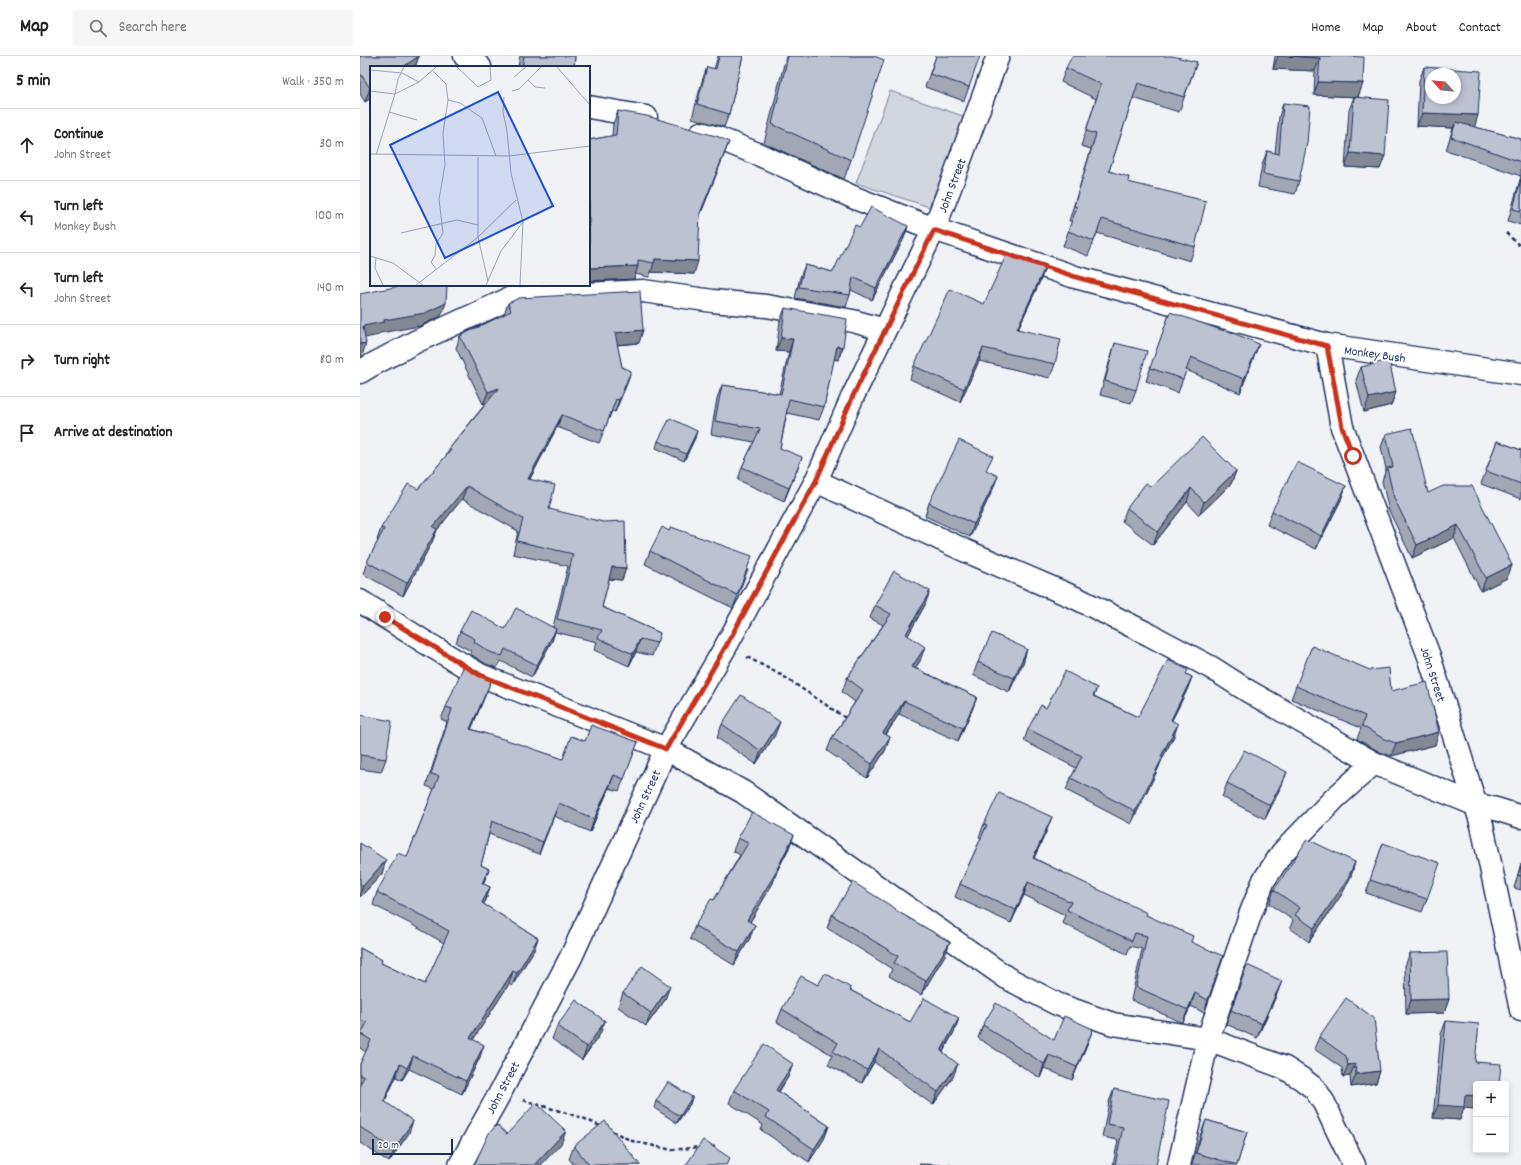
<!DOCTYPE html>
<meta charset="utf-8">
<style>
:root{--surface:#fff;--page:#f6f6f6;--text:#222;--muted:#767676;--line:#e0e0e0}
body{margin:0;font-family:Dekko,sans-serif;background:var(--page);color:var(--text)}
.controls{position:absolute;right:12px;bottom:12px;display:grid;overflow:hidden;border-radius:4px;box-shadow:0 2px 6px #0003}
.controls button{width:36px;height:36px;display:grid;place-items:center;padding:0;border:0;border-bottom:1px solid var(--line);background:var(--surface);color:var(--text);font:20px sans-serif}
.compass{position:absolute;left:1065px;top:12px;width:36px;height:36px;border-radius:50%;background:var(--surface);box-shadow:0 2px 6px #0003;rotate:296deg}
.scale{position:absolute;left:12px;bottom:10px;width:81px;box-sizing:border-box;padding-left:4px;border:2px solid #1b2f5e;border-top:0;font-size:11px;line-height:14px;white-space:nowrap;color:#1b2f5e;-webkit-text-stroke:3px #fff;paint-order:stroke}
.stop{position:absolute;width:12px;height:12px;margin:-9px;border:3px solid #c8321e;border-radius:50%;background:#fff}
.stop.end{background:#c8321e;border-color:#fff;box-shadow:0 1px 4px #0008}
.list{margin:0;padding:0;list-style:none}
h2{display:flex;justify-content:space-between;align-items:center;height:52px;margin:0;padding:0 16px;font-size:17px}
h2 small{font-size:13px;font-weight:400;color:var(--muted)}
.list li{display:grid;grid-template-columns:26px 1fr auto;gap:12px;align-items:center;box-sizing:border-box;height:72px;padding:0 16px;border-top:1px solid var(--line)}
.list b{display:block;font-size:15px;white-space:nowrap}
.list p{margin:0;font-size:13px;white-space:nowrap;color:var(--muted)}
.list em{font-size:13px;font-style:normal;color:var(--muted)}
.icon{flex:none;width:22px;height:22px;fill:none;stroke:currentColor;stroke-width:2;stroke-linecap:round;stroke-linejoin:round}
.map{position:relative;flex:none;width:1161px;height:1109px;overflow:hidden}
header{display:flex;align-items:center;gap:24px;box-sizing:border-box;height:56px;padding:0 20px;background:var(--surface);border-bottom:1px solid var(--line)}
header strong{font-size:19px}
nav{display:flex;gap:22px;margin-inline-start:auto;font-size:14px}
.search{width:280px;height:36px;background:var(--page);display:flex;align-items:center;gap:10px;box-sizing:border-box;padding:0 14px;border-radius:4px;color:var(--muted);font-size:15px}
main{display:flex}
aside{flex:1;background:var(--surface)}
.map>svg:first-child{display:block}
</style>
<header>
<strong>Map</strong>
<div class="search"><svg class="icon" aria-label="search" viewBox="0 0 24 24"><circle cx="10" cy="10" r="6"/><path d="M15 15l6 6"/></svg>Search here</div>
<nav><a>Home</a><a>Map</a><a>About</a><a>Contact</a></nav>
</header>
<main>
<aside>
<h2>5 min<small>Walk · 350 m</small></h2>
<ul class="list">
<li><svg class="icon" aria-label="ahead" viewBox="0 0 24 24"><path d="M12 20V5M6 11l6-6 6 6"/></svg><div><b>Continue</b><p>John Street</p></div><em>30 m</em></li>
<li><svg class="icon" aria-label="left" viewBox="0 0 24 24"><path d="M17 20v-9H6M10 6l-5 5 5 5"/></svg><div><b>Turn left</b><p>Monkey Bush</p></div><em>100 m</em></li>
<li><svg class="icon" aria-label="left" viewBox="0 0 24 24"><path d="M17 20v-9H6M10 6l-5 5 5 5"/></svg><div><b>Turn left</b><p>John Street</p></div><em>140 m</em></li>
<li><svg class="icon" aria-label="right" viewBox="0 0 24 24"><path d="M7 20v-9h11M14 6l5 5-5 5"/></svg><div><b>Turn right</b></div><em>80 m</em></li>
<li><svg class="icon" aria-label="arrive" viewBox="0 0 24 24"><path d="M6 21V4h12l-3 4 3 4H6"/></svg><div><b>Arrive at destination</b></div></li>
</ul>
</aside>
<div class="map">
<svg width="1161" height="1109" viewBox="0 0 1161 1109">
<rect width="100%" height="100%" fill="#f1f2f5"/>
<filter id="ink" filterUnits="userSpaceOnUse"><feTurbulence type="fractalNoise" baseFrequency=".025" numOctaves="2"/><feDisplacementMap in="SourceGraphic" scale="8" xChannelSelector="R" yChannelSelector="G"/><feConvolveMatrix kernelMatrix="1 2 1 2 8 2 1 2 1" color-interpolation-filters="sRGB"/></filter>
<g filter="url(#ink)">
<path fill="#d2d6df" stroke="#76829e" d="M530,35L606,61L569,151L496,127Z"/>
<g fill="none" stroke-linecap="round" stroke-linejoin="round">
<defs>
<path id="minor" d="M105,0L120,11
M229,51L286,61
M341,77L358,82L400,99L495,142L574,173L715,221L967,289L1161,318
M967,289L982,371L1069,600L1122,769L1161,954
M0,316L10,310L57,285L151,242L283,235L353,245L406,250L493,265L525,274
M456,425L606,495L718,543L790,579L852,612L888,635L1014,707L1114,748L1136,753L1161,761
M0,545L63,585L120,619L306,693L383,736L647,922L697,948L753,968L848,983L925,1012L942,1023L955,1033L964,1047L994,1109
M100,1109L140,1037L211,901L306,693L366,590L456,425L492,342L574,173L591,129L638,0
M819,1109L848,983L890,859L904,824L922,797L975,742L1014,707"/>
</defs>
<use href="#minor" stroke="#1b2f5e" stroke-width="25"/>
<path stroke="#1b2f5e" stroke-width="2.5" stroke-dasharray="4 3" stroke-linecap="butt" d="M1146,177L1161,191
M387,601L423,620L487,663
M163,1044L223,1062L242,1071
M252,1075L272,1085L312,1094L340,1091
M351,1091L358,1090"/>
<use href="#minor" stroke="#fff" stroke-width="22"/>
</g>
<path fill="#a2a7b3" stroke="#1b2f5e" d="M0,0H59L55,11H11V42L5,46L0,38Z
M160,0H215L214,11H158Z
M358,0H383L369,58L364,71L332,62L342,25L347,11L354,13Z
M426,0H514L491,104L484,123L404,87Z
M576,0L609,31L604,45L565,31Z
M915,0H984L1003,27L998,41L954,39L955,15L913,13Z
M837,6L819,56L773,42L749,115L768,126L835,191L830,205L737,177L728,200L703,190L712,165H709L731,93L721,90L736,43L701,26L706,12Z
M1064,11L1114,71L1161,83V169L1148,165L1161,120L1086,94L1093,72L1057,70L1059,25Z
M994,41L1020,113L985,111L989,54Z
M923,47L939,125L935,138L898,131L902,109L907,95L915,97L919,61Z
M258,55L364,99L340,158L334,218L291,216L289,221L275,218L274,223L229,225V84L252,80L253,68Z
M548,170L544,182L512,244L491,234L490,239L486,251L435,242L440,221L445,209L473,216L500,171Z
M681,223L658,273L695,308L690,322L619,305L600,346L550,323L554,310L624,248Z
M148,247L279,287L257,289L262,311L271,315L255,356L252,355L239,387L197,371L170,423L189,453L266,512L262,524L249,523L242,551L300,577L292,600L276,596L269,610L234,594L237,586L195,576L192,585L172,621L141,605L137,612L126,608L110,598L111,595L96,587L100,575L193,571L208,510L153,498L158,475L102,443L77,474L72,486L43,540L3,518L7,506L18,485L17,484L21,472L58,433L86,400L89,393L126,347L123,348L96,292L100,280L144,258Z
M425,252L483,291L478,304L474,303L464,351L459,364L427,357L420,392L437,414L424,445L378,424L382,411L394,386L351,378L357,342L362,329L419,338L429,296L416,295L420,265Z
M810,256L894,301L880,337L826,314L818,337L786,325Z
M755,287L776,334L771,347L740,339L751,300Z
M1001,311L1036,336L1031,349L1004,356L996,324Z
M1026,378L1068,437L1152,509L1147,522L1121,535L1094,482L1052,502L1029,455L1022,425L1026,413L1021,391Z
M335,382L324,405L296,392L298,385Z
M1137,385L1161,394V443L1121,428Z
M627,415L633,433L610,481L565,460L569,447Z
M876,415L871,428L839,459L827,446L793,489L762,465L767,452Z
M981,444L956,493L907,469L912,455Z
M290,495L388,513L373,552L285,508Z
M515,549H565L548,579L560,605L555,612L617,641L612,654L598,685L539,658L526,679L530,681L525,695L507,722L467,695L472,682L495,646L482,636L487,622L523,569L510,562Z
M667,593L663,607L649,636L613,619L618,606Z
M826,618L832,621L827,634L812,664L814,680L802,703L798,713L771,768L706,734L711,722L716,712L664,685L668,673L686,652L737,632L734,640L778,661Z
M936,630L1031,635L1075,689L1031,700L1020,696L997,683L1001,672L931,643Z
M127,635L111,673L203,703L225,685L278,686L259,735L249,732L230,776L194,760L179,798L129,778L121,809L129,813L123,828L130,831L126,844L123,848L178,882L174,894L152,930L149,928L113,983L120,1001L102,1038L49,1013L42,1024L36,1021L25,1045L49,1077L29,1106L0,1087V1008L6,996L0,992V981L1,978H0V892L22,904L21,907L65,928L84,887L49,867L13,849L17,836L47,801L74,733L66,730L87,666L81,663L86,651Z
M0,659L26,703L21,716L0,713Z
M362,668L415,679L396,708L357,682Z
M867,727L922,729L905,763L862,741Z
M624,768L687,774L674,802L786,859L831,886L848,944L844,957L831,950L823,966H821L771,944L782,893L770,890L767,898L702,867L705,859L664,839L651,867L595,841L600,828L621,782L619,781Z
M378,782L429,792L417,815L413,827L390,866V882L374,909L330,883L335,870L354,844L380,799L373,795Z
M0,787L22,818L0,841Z
M1023,787L1067,843L1062,856L1006,837Z
M995,806L991,820L982,838L949,886L930,872L933,864L909,848L914,834Z
M1161,807V834L1154,832Z
M535,854L590,886L585,899L561,939L529,920L532,913L467,872L472,859Z
M1050,897L1089,943L1084,957L1046,958L1045,910Z
M887,909L917,938L897,982L866,968Z
M458,929L490,934L550,966L599,962L594,976L583,996L593,1021L573,1049L514,1006L502,1027L468,1009L472,999L417,966L422,953Z
M263,937L305,944L286,970L258,951Z
M245,965L240,978L222,1004L192,983L197,970Z
M1086,965L1115,1006L1116,1028V1053L1104,1052L1100,1064L1073,1062L1081,978Z
M623,969L694,984L728,986L712,1024L684,1012L680,1022L618,982Z
M959,981L1020,1015L1016,1027L991,1031L990,1020L983,1021L982,1012L954,993Z
M433,1008L428,1021L419,1036L469,1070L464,1083L449,1106L401,1074L403,1069L369,1047L374,1034Z
M754,1033L796,1109H753L758,1084L742,1081L749,1046Z
M332,1041L330,1048L317,1067L294,1052L296,1045Z
M846,1064L887,1076L877,1109H832L841,1077Z
M214,1090L280,1109H214L209,1103Z"/>
<path fill="#848892" stroke="#1b2f5e" d="M59,0L55,11H43Z
M918,0H929L960,2L955,15L913,13Z
M958,26L1003,27L998,41L954,39Z
M10,32H11V42L5,46Z
M1062,57L1118,59L1114,73L1096,66L1093,72L1057,70Z
M369,86L364,99L336,170L340,157Z
M990,97L1025,100L1020,113L985,111Z
M548,170L544,182L512,244L516,232Z
M295,203L338,205L334,218L291,216L294,207Z
M686,209L681,223L652,286L657,273Z
M278,210L274,223L229,225V212Z
M86,247L81,260L60,270L20,277L19,279L0,283L3,270Z
M283,274L279,287L251,289L255,277Z
M421,282L433,283L429,296L416,295Z
M6,287L2,300H0V288Z
M899,288L894,301L880,337L884,323Z
M477,290L483,291L478,304L472,303Z
M623,292L619,305L600,346L604,333Z
M271,315L267,328L255,356L259,344Z
M139,332L134,344L123,348L128,336Z
M1036,336L1031,349L1004,356L1009,342Z
M202,359L197,371L163,436L168,423Z
M337,375L335,382L324,405L326,398Z
M442,401L437,414L424,445L429,432Z
M876,415L871,428L839,459L844,446Z
M638,420L633,433L610,481L614,468Z
M107,430L102,443L77,474L72,486L43,540L47,527L73,471Z
M986,430L981,444L956,493L961,480Z
M831,432L827,446L793,489L798,476Z
M1098,469L1094,482L1052,502L1057,489Z
M1152,509L1147,522L1121,535L1126,522Z
M252,511L266,512L262,524L247,523Z
M570,535L565,549L541,592L546,578Z
M196,573L192,585L172,621L177,609Z
M280,583L276,596L269,610L273,598Z
M565,591L560,605L548,624L552,611Z
M667,593L663,607L649,636L654,622Z
M832,621L827,634L806,676L811,664Z
M132,623L127,635L106,686L110,673Z
M617,641L612,654L598,685L603,672Z
M544,645L539,658L518,690L523,677Z
M420,666L415,679L396,708L401,695Z
M818,668L814,680L802,703L798,713L771,768L775,755L801,700Z
M1079,676L1075,689L1031,700L1036,687Z
M530,681L525,695L507,722L512,708Z
M927,716L922,729L905,763L910,749Z
M254,719L249,732L230,776L234,763Z
M199,747L194,760L179,798L183,786Z
M692,761L687,774L668,815L673,802Z
M434,779L429,792L417,815L413,827L383,878L387,864L417,813Z
M26,804L22,818L0,841V838L3,830Z
M995,806L991,820L982,838L949,886L954,872Z
M129,813L124,826L117,839L122,827Z
M668,826L664,839L651,867L656,854Z
M130,831L126,844L117,860L122,847Z
M395,869L390,882L374,909L379,896Z
M178,882L174,894L152,930L157,917Z
M590,886L585,899L561,939L566,925Z
M153,915L149,928L106,995L110,982Z
M922,925L917,938L897,982L902,968Z
M310,930L305,944L286,970L291,957Z
M835,937L831,950L823,966L828,953Z
M1089,943L1084,957L1046,958L1051,944Z
M599,962L594,976L576,1008L581,995Z
M245,965L240,978L222,1004L227,991Z
M733,973L728,986L712,1024L717,1011Z
M124,989L120,1001L102,1038L106,1025Z
M519,993L514,1006L502,1027L507,1014Z
M689,999L684,1012L680,1022L684,1008Z
M53,1000L49,1013L42,1024L47,1012Z
M40,1008L36,1021L19,1057L24,1045Z
M433,1008L428,1021L411,1047L416,1034Z
M598,1008L593,1021L573,1049L578,1036Z
M995,1008L990,1020L983,1021L988,1009Z
M1020,1015L1016,1027L991,1031L996,1018Z
M1105,1039L1116,1040V1053L1104,1052L1100,1064L1073,1062L1078,1049Z
M332,1041L330,1048L317,1067L320,1060Z
M53,1065L49,1077L29,1106L34,1094Z
M469,1070L464,1083L449,1106L454,1093Z
M206,1075L201,1088L181,1109H174Z"/>
<path fill="#bcc2d0" stroke="#1b2f5e" fill-rule="evenodd" d="M0,0H59L43,11H11V32H10L0,17Z
M164,0H215L214,11H162Z
M359,0H383L369,58L337,48L347,11L356,13Z
M428,0H514L524,4L491,104L412,68Z
M576,0H620L609,31L570,18Z
M712,0H812L837,6L824,41L778,27L749,115L769,121L768,126L846,145L835,191L742,163L734,185L708,175L717,151L714,150L736,78L726,75L741,28L706,12Z
M929,0H984L1004,1L1003,27L958,26L960,2Z
M1064,11L1121,15L1118,59L1062,57ZM1071,18H1095V42H1071Z
M994,41L1029,44L1025,100L990,97Z
M923,47L950,50L947,87L939,125L903,118L907,95L919,98Z
M258,55L287,60L359,81L369,86L340,157L338,205L295,203L294,207L278,204V210L229,212V84L256,79Z
M1096,66L1161,83V106L1091,81Z
M1161,123V155L1153,153Z
M511,151L548,170L516,232L493,221L490,239L439,231L445,209L473,216L495,169L500,171Z
M647,197L661,203V201L686,209L657,273L701,283L695,308L623,292L604,333L554,310L590,233L624,248Z
M45,229H87L86,247L65,257L24,264V266L3,270L6,287L0,288V238Z
M280,235L283,274L255,277L262,311L271,315L259,344L256,343L244,375L202,359L168,423L195,429L189,453L243,466L265,465L266,512L252,511L242,551L300,577L297,587L280,583L273,598L238,582L242,574L197,563L213,498L157,485L163,463L107,430L73,471L77,473L47,527L7,506L24,473L21,472L48,428L58,433L91,394L89,393L139,332L128,336L100,280L151,255L148,247L159,242Z
M425,252L487,263L483,291L477,290L464,351L429,343L420,392L442,401L429,432L382,411L400,373L355,365L362,329L421,338L433,283L421,282Z
M810,256L864,275V273L899,288L884,323L831,301L823,323L790,312Z
M755,287L787,295L776,334L745,325Z
M1029,304L1036,336L1009,342L1001,311Z
M310,362L337,375L326,398L298,385Z
M1052,372L1068,437L1083,430H1112L1152,509L1126,522L1098,469L1057,489L1034,442L1027,412L1033,411L1026,378Z
M842,381L876,415L844,446L831,432L798,476L767,452L786,427L791,431Z
M599,384L633,400L626,414L638,420L614,468L569,447Z
M1137,385L1161,394V428L1126,415Z
M937,406L986,430L961,480L912,455Z
M302,471L309,475L311,471L392,500L377,539L290,495Z
M534,515L570,535L546,578L565,591L552,611L617,641L603,672L544,645L523,677L530,681L512,708L472,682L503,634L487,622L531,558L515,549Z
M156,552L196,573L177,609L145,593L142,600L130,596L114,586L115,583L100,575L111,554L145,573Z
M632,577L667,593L654,622L618,606Z
M952,590L1010,614L1029,612L1031,635L1067,626L1079,676L1036,687L1024,683L1002,670L1005,660L936,630Z
M808,604L828,614L826,618L832,621L811,664L818,668L801,700L803,701L775,755L711,722L722,700L668,673L681,649L686,652L705,615L737,632L733,640L778,661Z
M104,609L118,617L132,623L110,673L153,686L203,703L211,680L225,685L231,669L278,686L264,723L254,719L234,763L199,747L183,786L132,765L121,809L129,813L122,827L130,831L122,847L178,882L157,917L153,915L110,982L124,989L106,1025L53,1000L47,1012L40,1008L24,1045L53,1065L34,1094L0,1071V1028L4,1021L0,1019V1008L11,984L1,978L7,967L0,963V892L22,904L21,907L65,928L89,875L53,855L17,836L38,797L47,801L79,720L71,718L92,653L86,651Z
M381,639L420,666L401,695L362,668Z
M0,659L32,665L26,703L0,699Z
M884,694L927,716L910,749L867,727Z
M639,737L692,761L673,802L787,857L786,859L833,880L831,886L863,900L848,944L835,937L828,953H826L776,931L787,880L775,877L772,885L707,854L711,846L668,826L656,854L600,828L627,769L624,768Z
M392,756L434,779L417,813H418L387,864L395,869L379,896L335,870L351,843L354,844L388,787L378,782Z
M947,783L995,806L987,824L954,872L935,859L940,852L914,834L941,793Z
M0,787L26,804L3,830L0,828Z
M1023,787L1080,807L1067,843L1010,824Z
M1161,810V820L1158,819Z
M493,826L536,853L535,854L590,886L566,925L534,907L538,900L472,859Z
M1087,896L1089,943L1051,944L1050,897Z
M887,909L922,925L902,968L871,954Z
M282,910L310,930L291,957L263,937Z
M465,917L491,932L490,934L550,966L564,942L599,962L581,995L598,1008L578,1036L519,993L507,1014L473,996L478,987L422,953L441,920L458,929Z
M986,942L1014,962L1020,1015L996,1018L995,1008L988,1009L986,1000L959,981Z
M216,944L245,965L227,991L197,970Z
M636,947L694,984L704,960L733,973L717,1011L689,999L684,1008L623,969Z
M1086,965L1119,968L1115,1006L1141,1008L1139,1028H1116V1040L1105,1039L1104,1051L1078,1049Z
M404,988L433,1008L416,1034L469,1070L454,1093L406,1061L409,1056L374,1034Z
M308,1026L332,1041L320,1060L296,1045Z
M754,1033L809,1045L796,1109H755L763,1071L747,1068Z
M176,1047L206,1075L174,1109H114L129,1077L137,1069L147,1078Z
M846,1064L887,1076L877,1109L836,1097Z
M245,1065L280,1109H229L214,1090Z
M343,1084L370,1102L366,1109H326Z
M559,1108L591,1109H559Z"/>
</g>
<g fill="none" stroke-linecap="round" stroke-linejoin="round" filter="url(#ink)">
<path stroke="#c8321e" stroke-width="5" d="M25,561L120,619L306,693L366,590L456,425L492,342L574,174L716,221L967,290L982,371L993,400"/>
</g>
<g text-anchor="middle" stroke-width="4" stroke-linejoin="round" paint-order="stroke">
<g font-size="13" fill="#1b2f5e" stroke="#fff">
<text transform="translate(591 129) rotate(-69)" y="5">John Street</text>
<text transform="translate(1015 297) rotate(8)" y="5">Monkey Bush</text>
<text transform="translate(1074 618) rotate(72)" y="5">John Street</text>
<text transform="translate(284 740) rotate(-65)" y="5">John Street</text>
<text transform="translate(142 1031) rotate(-62)" y="5">John Street</text>
</g>
</g>
<g transform="translate(10 10)">
<rect width="220" height="220" fill="#f1f2f5"/>
<path fill="none" stroke="#9ba4b9" stroke-width="1" d="M87,1L108,21L121,14L120,1M187,1L220,39M0,4L32,7L49,16M63,5L76,18L78,34L73,67L75,99L69,133L73,167L66,178L65,190L61,196L66,203M144,11L156,1M158,14L165,21L175,22M0,25L25,28L28,13L34,1M142,25L149,23L171,1M134,31L133,46L137,65L141,107L153,156L150,219M78,34L90,37L112,52L126,90M19,46L47,54M0,88L139,90L220,80M6,89L25,28L49,16L66,1M108,91V171L118,215M31,167L87,154L108,159M0,190L23,197L53,219M6,192L5,202L13,219M46,219L107,172L146,134M116,219L131,185L153,156"/>
<path fill="#1d4ed8" fill-opacity="0.15" stroke="#1d4ed8" stroke-width="2" d="M128,26L183,140L75,192L20,79Z"/>
<rect width="220" height="220" fill="none" stroke="#1b2f5e" stroke-width="2"/>
</g>
</svg>
<div class="controls">
<button>+</button>
<button>−</button>
</div>
<svg class="compass" viewBox="-18 -18 36 36"><path d="M0-13l5 13h-10z" fill="#e53935"/><path d="M0 13l5-13h-10z" fill="#767676"/></svg>
<div class="scale">20 m</div>
<div class="stop" style="left:993px;top:400px"></div>
<div class="stop end" style="left:25px;top:561px"></div>
</div>
</main>
